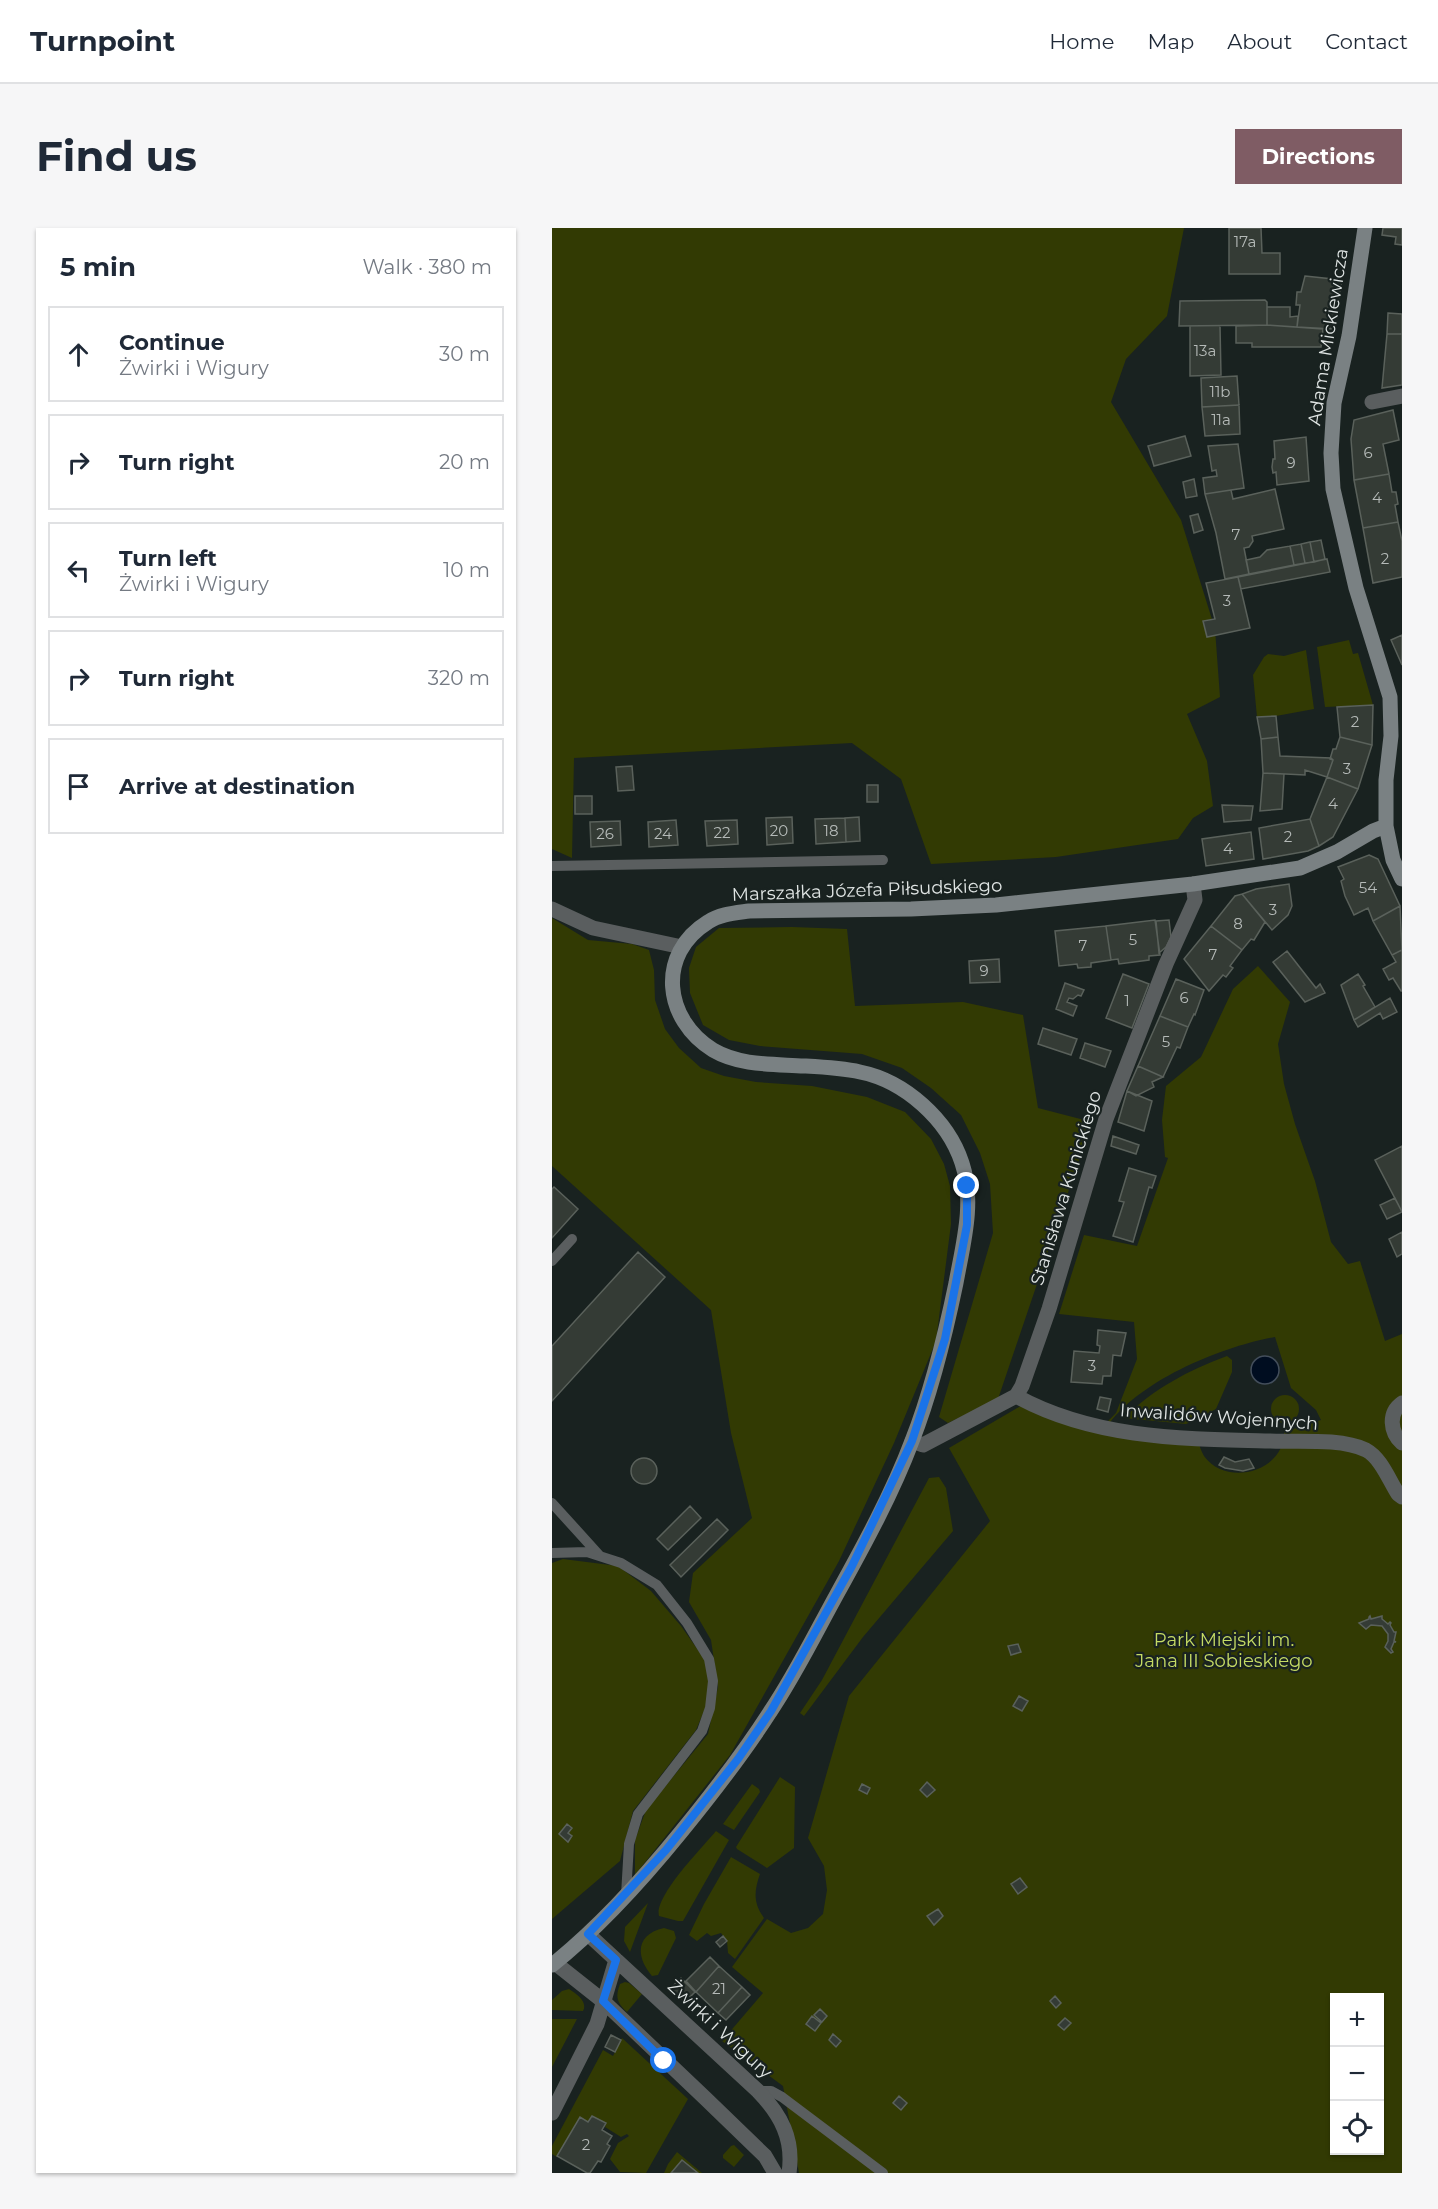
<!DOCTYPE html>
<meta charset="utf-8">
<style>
:root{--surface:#fff;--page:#f6f6f7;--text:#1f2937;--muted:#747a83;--line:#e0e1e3;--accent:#7f5c64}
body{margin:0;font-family:Montserrat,sans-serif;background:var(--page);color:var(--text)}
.controls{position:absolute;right:18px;bottom:18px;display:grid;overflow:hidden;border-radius:0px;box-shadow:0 2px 4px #0004}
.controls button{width:54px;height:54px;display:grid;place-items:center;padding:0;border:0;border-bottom:2px solid var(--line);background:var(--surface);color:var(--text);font:30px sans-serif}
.stop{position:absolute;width:18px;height:18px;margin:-14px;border:4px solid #1a73e8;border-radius:50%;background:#fff}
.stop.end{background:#1a73e8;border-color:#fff;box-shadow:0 2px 6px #0008}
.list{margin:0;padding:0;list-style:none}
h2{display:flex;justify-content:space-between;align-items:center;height:78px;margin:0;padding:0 24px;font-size:26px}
h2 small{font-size:20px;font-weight:400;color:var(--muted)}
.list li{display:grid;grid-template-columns:39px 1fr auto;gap:18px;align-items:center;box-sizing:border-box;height:96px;margin:0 12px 12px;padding:0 12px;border:2px solid var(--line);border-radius:0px}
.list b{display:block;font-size:22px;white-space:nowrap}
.list p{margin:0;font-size:20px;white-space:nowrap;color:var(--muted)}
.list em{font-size:20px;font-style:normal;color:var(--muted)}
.icon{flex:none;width:33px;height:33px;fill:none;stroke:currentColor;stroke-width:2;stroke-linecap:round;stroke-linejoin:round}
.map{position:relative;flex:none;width:850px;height:1945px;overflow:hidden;border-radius:0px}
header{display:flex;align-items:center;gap:36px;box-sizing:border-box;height:84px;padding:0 30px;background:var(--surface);border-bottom:2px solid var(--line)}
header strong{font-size:28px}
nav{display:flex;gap:33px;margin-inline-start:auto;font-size:21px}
.intro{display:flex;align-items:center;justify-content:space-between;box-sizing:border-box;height:144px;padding:0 36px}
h1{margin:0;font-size:42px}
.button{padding:15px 27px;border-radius:0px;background:var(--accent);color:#fff;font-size:21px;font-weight:700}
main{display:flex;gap:36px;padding:0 36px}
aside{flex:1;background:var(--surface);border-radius:0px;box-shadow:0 2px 4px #0004}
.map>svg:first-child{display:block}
</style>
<header>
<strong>Turnpoint</strong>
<nav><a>Home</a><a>Map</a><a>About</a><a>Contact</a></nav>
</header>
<div class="intro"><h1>Find us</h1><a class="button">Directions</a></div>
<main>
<aside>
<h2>5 min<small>Walk · 380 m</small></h2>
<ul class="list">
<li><svg class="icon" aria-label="ahead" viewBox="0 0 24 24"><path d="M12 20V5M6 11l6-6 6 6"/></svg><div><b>Continue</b><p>Żwirki i Wigury</p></div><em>30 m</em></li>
<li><svg class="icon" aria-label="right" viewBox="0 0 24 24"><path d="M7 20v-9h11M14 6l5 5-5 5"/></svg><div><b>Turn right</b></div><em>20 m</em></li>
<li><svg class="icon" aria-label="left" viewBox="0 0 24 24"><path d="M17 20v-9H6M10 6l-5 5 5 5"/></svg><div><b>Turn left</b><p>Żwirki i Wigury</p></div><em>10 m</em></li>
<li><svg class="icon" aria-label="right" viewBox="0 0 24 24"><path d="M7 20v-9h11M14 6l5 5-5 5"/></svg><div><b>Turn right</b></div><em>320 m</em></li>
<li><svg class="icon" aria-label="arrive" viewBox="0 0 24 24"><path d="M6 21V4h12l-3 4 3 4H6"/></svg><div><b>Arrive at destination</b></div></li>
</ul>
</aside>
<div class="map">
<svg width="850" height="1945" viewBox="0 0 850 1945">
<rect width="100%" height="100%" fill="#192220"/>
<path fill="#323a03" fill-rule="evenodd" d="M0,0H632L615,88L574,131L559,174L629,292L663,401L668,469L635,486L655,533L661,578L641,590L626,611L504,629L379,636L349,551L300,515L22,530L20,630L0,621Z
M797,412L801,426L806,425L821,477L773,479L765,419Z
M754,422L762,481L724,488L705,489L701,447L712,429L716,426L732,428Z
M0,690L36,712L80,716L97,722L102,742L103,772L113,801L127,820L149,840L172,848L204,854L260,858L315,869L353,884L379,911L392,936L398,958L399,996L384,1113L342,1215L287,1333L178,1527L83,1647V1612L94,1582L156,1506L166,1459L159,1412L137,1374L141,1345L200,1290L179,1205L159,1082L0,938Z
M240,699L295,701L303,778L411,774L471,787L486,880L540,894L446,1171L396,1195L387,1189L441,1005L438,956L428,925L409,887L379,860L350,840L310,826L208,818L177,812L151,797L138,765L137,740L144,719L167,700Z
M706,738L738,774L726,816L732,856L743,896L763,953L779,1014L796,1036L808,1033L833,1113L850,1106V1945H247L231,1858L170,1813L211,1765L180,1739L215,1691L239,1705L256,1700L271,1686L275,1662L272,1638L256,1610L297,1468L438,1293L397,1220L479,1172L553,1196L564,1185L585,1131L582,1094L507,1086L532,1007L585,1018L616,930L613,929L610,892L614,858L649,829L681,761ZM723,1109L739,1160L764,1182L769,1192L732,1204C733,1243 675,1260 652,1228C649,1223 647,1216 645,1211L554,1200C586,1153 668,1119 723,1109ZM782,1770H828V1922H782Z
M675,1128L680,1132V1144L664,1181L634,1196L572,1190C601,1161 637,1142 675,1128Z
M719 1181a14 14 0 1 1 28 0a14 14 0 1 1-28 0Z
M387,1249L394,1260L401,1303L311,1409L252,1488L248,1485L270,1452L377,1250Z
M11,1331L66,1338L99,1363L129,1398L153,1432L157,1456L155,1476L144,1502L81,1583L68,1633L0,1691V1335Z
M228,1549L243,1559L242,1620L215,1640L185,1621L184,1619Z
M200,1556L207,1561L208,1564L182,1602L171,1596Z
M164,1603L177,1612L131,1693H126L107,1688C102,1668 151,1619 164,1603Z
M179,1629L208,1646C202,1663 201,1675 212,1690L183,1731L176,1725L175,1713L169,1705L159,1708L155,1705L145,1713L137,1707L152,1676Z
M96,1675L78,1724L72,1713L73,1699Z
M112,1700L122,1703L124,1710L106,1747L100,1748C83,1728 84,1706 112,1700Z
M73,1754L77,1755L90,1766L75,1784C65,1775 63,1769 68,1756Z
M17,1761C25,1766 36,1774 31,1783L0,1782V1772L10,1763Z
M0,1791H25L0,1839Z
M70,1810L136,1871L94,1945L68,1944L58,1931L66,1915L77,1908L75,1906L69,1909L53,1899L54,1896L41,1888L37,1895L28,1890L5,1929L0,1926V1918L51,1822L61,1828Z
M182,1917L192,1927L182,1939L171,1930V1927L179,1918Z
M125,1924L150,1945H146L130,1932L119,1945H112L116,1936Z"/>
<path fill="#000d20" stroke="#434e5b" stroke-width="1.5" d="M699 1142a14 14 0 1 1 28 0a14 14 0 1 1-28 0Z"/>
<path fill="#343b35" stroke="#5a615b" stroke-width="1.5" d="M677,0H709L710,25H728V46H677Z
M831,0H850V17L843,16L844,9L830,7Z
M753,48L790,52L781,101L745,99L748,77H744L745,64H749Z
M713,72L715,74V97L627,98L628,73Z
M715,79H738V89L746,88L745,99L715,97Z
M836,85L850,86V106H835Z
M715,97L771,101L769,119H700V115H684V98Z
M638,98H668L669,147L638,148Z
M835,106H850V157L830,160Z
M685,148L687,177L650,179L649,150Z
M687,177L688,206L653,208L650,179Z
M841,182L847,212L831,216L837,246L802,252L799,211L802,192Z
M633,208L639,228L602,238L596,218Z
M754,209L757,253L725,257L724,244L721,245L720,239L721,231H723L722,213Z
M686,216L692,260L653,266L651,250L665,248L664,242L660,243L656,218Z
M837,246L840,264H844L846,276L843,277L846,294L811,300L802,252Z
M642,251L645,268L634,270L631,254Z
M723,261L732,301L700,308L701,313L697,319L692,320L697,346L673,351L664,305L653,266L679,262L681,271Z
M646,286L651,302L642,305L638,288Z
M846,294L850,313V349L821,355L811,300Z
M769,312L773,331L762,334L758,314Z
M758,314L762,334L753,335L749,316Z
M749,316L753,335L742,337L738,318Z
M738,318L742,337L697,346L694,332L708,329L715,322Z
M775,331L778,344L689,361L686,349Z
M686,349L698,400L655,409L651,393L663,391L654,355Z
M850,407V437L839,412Z
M821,477L820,517L788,509L785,479Z
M724,488L726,509L709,511L705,489Z
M726,509L728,528L779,530L781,532L775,549L753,542V547L711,545L709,511Z
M788,509L820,517L806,561L775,549L781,532L778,531L781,521H784Z
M80,538L82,562L66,563L64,539Z
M711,545L732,546L730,581L708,583Z
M775,549L806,561L781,609L767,618L758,591Z
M315,557H326V574H315Z
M23,568H40V586H23Z
M670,577L701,578L699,592L672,594Z
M240,589L241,615L215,617L214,590Z
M307,589L308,613L294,614L293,590Z
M293,590L294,614L264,616L263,591Z
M758,591L767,618L756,623L711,631L707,600Z
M124,592L126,617L97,619L96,594Z
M185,592L186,616L155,618L153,593Z
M68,593L69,617L39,619L38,594Z
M699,604L702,631L654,638L650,611Z
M817,627L826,631L848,678L821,693L816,680L802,687L793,668L789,653L792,651L786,639Z
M737,656L740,678L736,687L720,702L690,666L704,661Z
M690,666L713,694L702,712L699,711L690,722L659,698L683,668Z
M848,678L850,722L840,727L821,693Z
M603,692L608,727L597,728V732L567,736L566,731L559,732L554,698Z
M617,692L619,709L614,719L607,725L604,693Z
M554,698L559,732L539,735V739L526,740L525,736L507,738L503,703Z
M659,698L690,722L678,738L681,740L674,749L671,747L657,763L632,731Z
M850,722V763H849L841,750L837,752L831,741L844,734L840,727Z
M735,723L764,760L768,756L773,765L753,774L721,734Z
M447,731L448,754L418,755L417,733Z
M571,746L597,756L580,800L554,790Z
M806,746L813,757L811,758L823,779L802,792L789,757Z
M624,751L652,762L643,787L642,786L636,799L608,788Z
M513,755L532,762L529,768L526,767L521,771L517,770L515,774L525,778L521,788L504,781Z
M838,770L845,784L831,791L828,785L806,799L802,792Z
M608,788L636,799L628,820L625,819L611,849L586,838Z
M491,800L525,811L519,827L486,816Z
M533,815L559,823L553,839L528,830Z
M586,838L611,849L600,854L602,859L584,868L575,863Z
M575,863L600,873L592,903L566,894Z
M561,908L587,917L584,926L559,918Z
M850,918V984L823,932Z
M577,940L604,948L600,960L597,959L581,1014L561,1008L572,974L567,973Z
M2,959L26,981L0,1010V961Z
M843,970L850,984L835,991L828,977Z
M850,1004V1026L845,1029L837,1011Z
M86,1024L113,1049L0,1173V1118Z
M546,1102L574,1105L569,1128L561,1127L559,1148H551L550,1156L519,1154L522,1123L547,1125L548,1118L545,1117Z
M548,1169L559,1171L556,1184L545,1181Z
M672,1229L683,1234L697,1231L702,1240L691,1243L673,1240L667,1237Z
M79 1243a13 13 0 1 1 26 0a13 13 0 1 1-26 0Z
M138,1278L149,1290L116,1322L105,1311Z
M165,1291L176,1302L129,1349L118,1337Z
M818,1388L819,1391L830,1388V1391L836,1396L838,1394L839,1395L838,1397L842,1404H844L842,1413L844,1414H842L839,1421L841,1424L839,1425L833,1419L836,1413V1406L830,1398L819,1397L814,1401L807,1395L817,1391V1389Z
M466,1416L469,1424L459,1427L456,1418Z
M467,1468L476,1473L470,1483L461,1478Z
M375,1554L383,1562L375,1569L368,1562Z
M310,1556L318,1560L315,1566L307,1562Z
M15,1596L20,1600L16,1605L20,1608L16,1614L7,1606Z
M468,1650L475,1659L466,1666L459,1656Z
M386,1681L391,1688L382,1697L375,1688Z
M171,1708L175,1713L168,1719L164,1714Z
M158,1729L167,1738L144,1764L134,1753Z
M167,1738L190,1759L166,1785L144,1764Z
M129,1750L143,1764L133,1774L119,1760Z
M190,1759L198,1767L174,1792L166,1785Z
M503,1768L509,1775L504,1780L498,1773Z
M268,1781L275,1788L270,1794L262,1787Z
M260,1788L269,1795L263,1803L254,1796Z
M513,1790L519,1795L512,1802L506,1797Z
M281,1806L289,1813L284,1819L277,1812Z
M59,1807L69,1812L63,1824L53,1819Z
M347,1868L355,1875L349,1882L341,1875Z
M40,1888L54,1895L50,1902L60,1908L55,1916L58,1918L49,1934L46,1933L38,1945H35L5,1928L28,1889L36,1894Z
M130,1932L146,1945H119Z"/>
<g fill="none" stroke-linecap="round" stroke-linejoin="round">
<path stroke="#5a5e5f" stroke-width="10" d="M0,638L331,632
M0,1033L20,1011
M0,1275L48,1328
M0,1325L35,1324L69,1335L105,1357L135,1395L157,1431L161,1453L158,1480L150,1503L86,1586L77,1616L74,1667
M206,1863H219L230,1869L331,1945"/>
<path stroke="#5a5e5f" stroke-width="15" d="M820,174L850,168
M0,681L41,700L130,719
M464,1168C542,1211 632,1211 718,1213C746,1214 789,1210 814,1222C829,1230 837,1252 846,1266L850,1269
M850,1175C836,1185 838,1204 850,1215
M360,1213L371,1217L464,1168L470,1158L497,1081L554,891L614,736L643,672L641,656
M36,1706L206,1863C229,1887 242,1911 237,1945
M3,1735L51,1773L153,1870L213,1928L223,1945
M0,1885L45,1796L64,1732"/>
<path stroke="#7a8183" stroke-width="15" d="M813,0L797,108L782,175L779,225L781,261L804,360L838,469L839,508L834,552V598L841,632L850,651
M0,1737C48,1699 90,1652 129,1604C160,1566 191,1526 218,1484C243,1447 263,1406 285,1366C312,1317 340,1266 360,1213C380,1162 393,1108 404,1055C411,1016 423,974 410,935C396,892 353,853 308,844C290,840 270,839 252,838C222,836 188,838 161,822C112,792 104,726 156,694C168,686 183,685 197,683L359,681L444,677L641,656L748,640L785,624L821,603L834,598"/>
</g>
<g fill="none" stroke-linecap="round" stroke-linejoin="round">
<path stroke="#1a73e8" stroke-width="8" d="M112,1833L51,1773L64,1732L36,1706L114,1622L186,1531L219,1483L300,1338L360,1213L393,1111L415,997V958"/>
</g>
<g text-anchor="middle" stroke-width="4.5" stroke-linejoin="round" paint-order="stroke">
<g font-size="15" fill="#b5bab8">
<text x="693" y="19">17a</text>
<text x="653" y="128">13a</text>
<text x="668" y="169">11b</text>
<text x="669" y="197">11a</text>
<text x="816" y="230">6</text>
<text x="739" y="240">9</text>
<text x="825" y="275">4</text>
<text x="684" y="312">7</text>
<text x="833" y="336">2</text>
<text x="675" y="378">3</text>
<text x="803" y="499">2</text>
<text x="795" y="546">3</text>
<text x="781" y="581">4</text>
<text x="227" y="608">20</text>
<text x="279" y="608">18</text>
<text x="170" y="610">22</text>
<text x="53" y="611">26</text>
<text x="111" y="611">24</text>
<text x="736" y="614">2</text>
<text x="676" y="626">4</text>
<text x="816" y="665">54</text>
<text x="721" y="687">3</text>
<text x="686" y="701">8</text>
<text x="581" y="717">5</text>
<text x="531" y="723">7</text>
<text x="661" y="732">7</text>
<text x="432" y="748">9</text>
<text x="632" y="775">6</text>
<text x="575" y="778">1</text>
<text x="614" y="819">5</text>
<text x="540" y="1143">3</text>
<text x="167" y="1766">21</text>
<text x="34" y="1922">2</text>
</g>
<g font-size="18" fill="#e0e5e4" stroke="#192220">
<text transform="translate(776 109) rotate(-81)" y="6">Adama Mickiewicza</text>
<text transform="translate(315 662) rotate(-2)" y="6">Marszałka Józefa Piłsudskiego</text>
<text transform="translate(514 960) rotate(-73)" y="6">Stanisława Kunickiego</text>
<text transform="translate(667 1189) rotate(4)" y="6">Inwalidów Wojennych</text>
<text transform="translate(168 1801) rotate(43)" y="6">Żwirki i Wigury</text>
</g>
<g font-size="18" fill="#c5db64" stroke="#192220">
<text x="672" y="1418">Park Miejski im.<tspan x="672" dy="21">Jana III Sobieskiego</tspan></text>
</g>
</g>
</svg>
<div class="controls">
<button>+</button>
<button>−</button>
<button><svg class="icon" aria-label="locate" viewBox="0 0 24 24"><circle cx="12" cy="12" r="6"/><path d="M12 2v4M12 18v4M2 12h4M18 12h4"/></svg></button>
</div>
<div class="stop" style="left:112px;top:1833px"></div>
<div class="stop end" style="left:415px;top:958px"></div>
</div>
</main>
